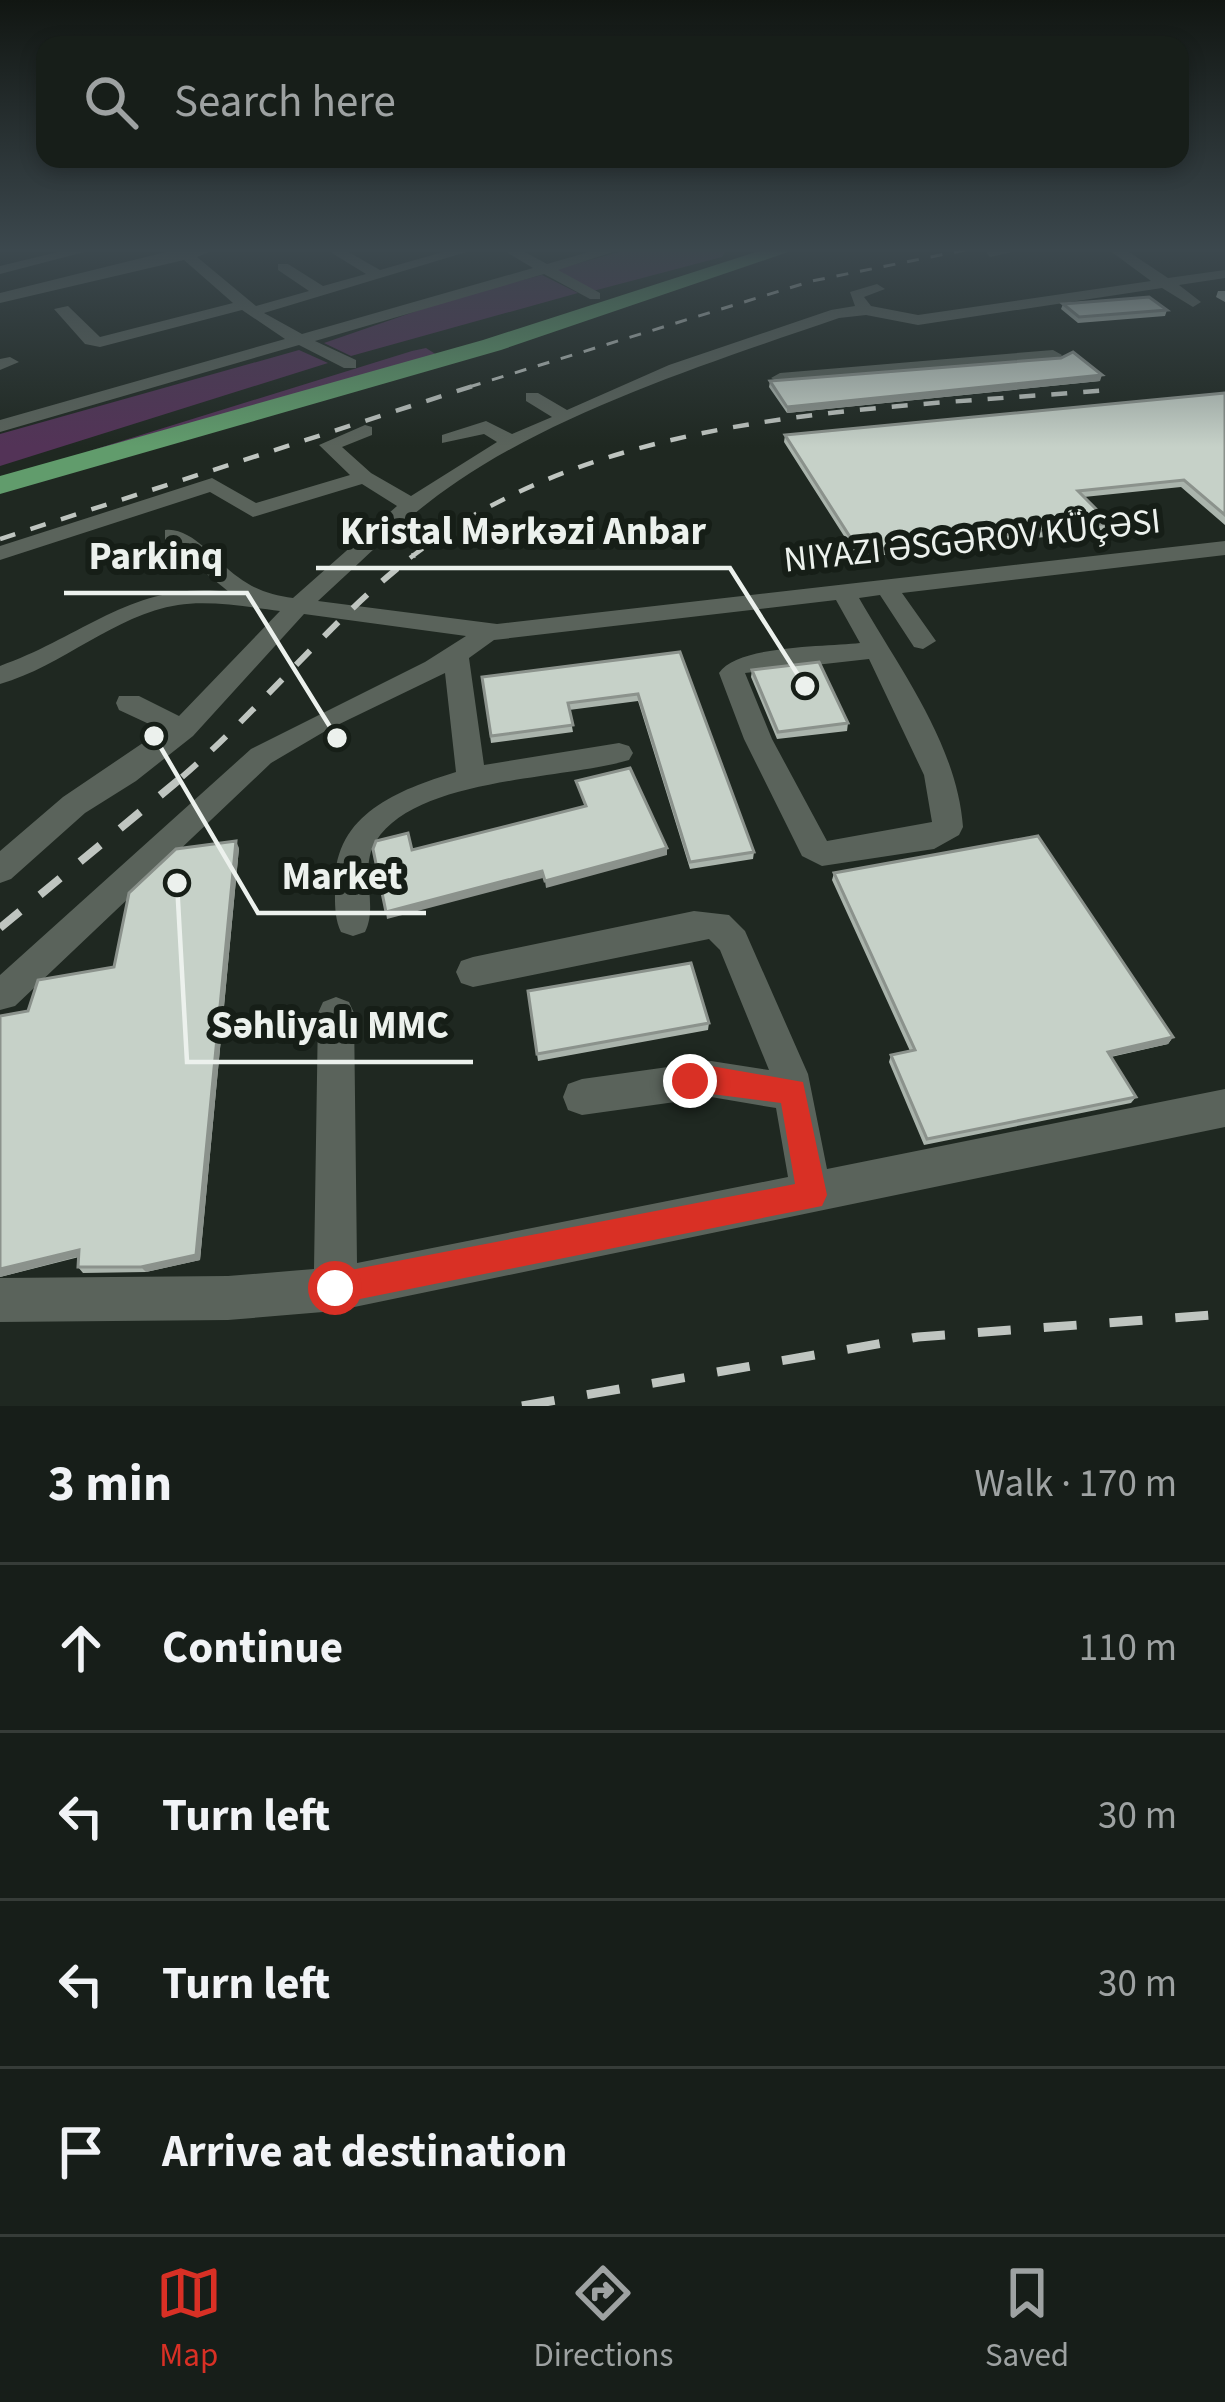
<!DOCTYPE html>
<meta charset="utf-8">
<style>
:root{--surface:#171e19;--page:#202722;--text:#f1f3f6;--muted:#9ea2a2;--line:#363c38;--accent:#d93025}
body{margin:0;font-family:"Source Sans 3",sans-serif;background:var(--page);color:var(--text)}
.stop{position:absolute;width:36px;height:36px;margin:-27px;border:9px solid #d93025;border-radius:50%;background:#fff}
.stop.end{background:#d93025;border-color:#fff;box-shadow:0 3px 12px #0008}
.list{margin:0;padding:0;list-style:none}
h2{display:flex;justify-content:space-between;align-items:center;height:156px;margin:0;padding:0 48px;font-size:51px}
h2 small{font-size:39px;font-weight:400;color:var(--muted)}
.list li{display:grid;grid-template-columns:78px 1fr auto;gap:36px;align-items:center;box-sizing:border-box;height:168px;padding:0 48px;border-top:3px solid var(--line)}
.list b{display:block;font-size:45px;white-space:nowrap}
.list em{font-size:39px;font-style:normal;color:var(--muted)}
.icon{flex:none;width:66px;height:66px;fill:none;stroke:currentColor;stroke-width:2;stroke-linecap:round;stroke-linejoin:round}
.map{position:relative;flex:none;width:1225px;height:1406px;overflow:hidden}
.search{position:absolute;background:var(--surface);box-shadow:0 6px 18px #0003;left:36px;right:36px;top:36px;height:132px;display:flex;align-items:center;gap:30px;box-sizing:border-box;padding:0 42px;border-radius:24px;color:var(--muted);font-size:45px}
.sheet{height:828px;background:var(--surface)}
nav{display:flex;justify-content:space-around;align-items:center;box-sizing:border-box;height:168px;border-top:3px solid var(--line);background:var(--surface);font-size:33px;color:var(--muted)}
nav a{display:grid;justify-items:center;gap:6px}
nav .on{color:var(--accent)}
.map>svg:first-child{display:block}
</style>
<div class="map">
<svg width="1225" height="1406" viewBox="0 0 1225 1406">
<rect width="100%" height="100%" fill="#1f2821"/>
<path fill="#533357" d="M626,250H726L722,257L593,291L554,270Z
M542,275L578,293L351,356L324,343L460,296Z
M426,348L437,355L83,453L412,351Z
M299,350L328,363L0,466V434Z"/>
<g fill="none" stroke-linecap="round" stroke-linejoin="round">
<path fill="#5a635b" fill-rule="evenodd" d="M66,250H92L0,274V266Z
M174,250H214L197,257L256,306L309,291L278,270V264H288L323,286L366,274L327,250H345L380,270L450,250H473L264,313L302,334L533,268L503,250H521L547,264L596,250H619L558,270L600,293V299H590L544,274L315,341L356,360V368H344L299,345L0,432V420L285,339L242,310L100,347L85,344L54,309L68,306L100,337L233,303L184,260L0,303V293Z
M985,250H1021L990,257Z
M1109,250H1126L1168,278L1225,270V278L1179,285L1201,302L1193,307L1162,288L918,325L866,315L839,318C717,360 566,408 458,481C407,515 363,560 318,601L497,624L1225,541V555L902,593L936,641L923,649L914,647L880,595L859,598C899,668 957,744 963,827L959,835L934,849L822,866L802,856L744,739L719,673C737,645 826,647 860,643L836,600L494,640L469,658L484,765L619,743L629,746L633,753L629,760C562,780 417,777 376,841C358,870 379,904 365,932L353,936L341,932C334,918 335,901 335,885C334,814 398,790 456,772L445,673L327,730L271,763L15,1006L0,1010V975L251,749L425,662L466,636L304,614L193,736L136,781L85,813L11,879L0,883V851L63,797L162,730L119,710L116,703L119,696H139L179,716L280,611C249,607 209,600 178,605C114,615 63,666 0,684V666C83,637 135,580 229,592L165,540V530C191,526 217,562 238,577C255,590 272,595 293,598L397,506L362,484L253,517L210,492L0,560V546L212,478L256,503L350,475L319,445L365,425L372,427V435L342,447L371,473L411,496L497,442L484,434L442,443V435L486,421L512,434L552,417L526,401V393H538L567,410L669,365L831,310L855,306L850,292L877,284L885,289L864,297L871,306L918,315L1151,281ZM869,659L924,775L932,822L827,841L772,739L745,673Z
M1053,350L1062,355L1059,359L780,383L771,378L780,373Z
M10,357L19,362L0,370V359Z
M694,911L729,915L745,931L808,1074L827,1169L1225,1089V1127L335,1311L228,1320L0,1322V1278L228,1276L314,1269L318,1013L323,1002L336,997L349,1002L354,1013L357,1263L788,1177L776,1108L711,1097L582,1115L568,1110L563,1097L568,1084L582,1079L711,1061L769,1070L720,950L709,939L473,987L461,983L456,972L461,961L473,957Z"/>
<path fill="#619c6c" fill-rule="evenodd" d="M762,250H794L501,350L0,494V476L483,340Z"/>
<path stroke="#bfc5c0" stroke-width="3" stroke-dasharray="12 12" stroke-linecap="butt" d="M469,387L812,281L965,250"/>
<path stroke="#bfc5c0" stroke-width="4.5" stroke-dasharray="16 16" stroke-linecap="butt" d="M0,539L479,384
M410,558C603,408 875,410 1107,390"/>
<path stroke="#bfc5c0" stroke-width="6" stroke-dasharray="20 20" stroke-linecap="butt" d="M182,777C263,707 329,621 414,555"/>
<path stroke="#bfc5c0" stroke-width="8" stroke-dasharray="26 26" stroke-linecap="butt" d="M0,928L186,774"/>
<path stroke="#bfc5c0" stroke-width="9" stroke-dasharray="33 33" stroke-linecap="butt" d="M522,1406L918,1337L1225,1314"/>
</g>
<path fill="#aab4ac" d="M1218,291H1225V302L1216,297Z
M1063,304L1167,310L1165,316L1078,323L1061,309Z
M770,381H1100L787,413L769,387Z
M1225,393V525L1181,487L1084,497L1110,523L1107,530L858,558L784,442L785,435Z
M680,652L754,852L753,859L690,869L638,701L569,710L573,732L491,743L482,677Z
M752,670L848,723L847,731L777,739L751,677Z
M239,848L200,1260L146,1272L83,1273L78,1267L79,1257L0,1277V1016L28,1011L114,967Z
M834,873L1173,1037L1168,1044L1111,1057L1136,1097L1131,1103L924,1145L889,1062L891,1055L910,1051L832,880Z
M528,991L709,1023L708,1030L538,1061Z"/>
<path fill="#8b928c" d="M1102,375L1100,381L787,413V407Z
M236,841L239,848L200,1260L146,1272L141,1267Z
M667,848V855L546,888L545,881Z
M542,871L543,878L387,919L386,912Z
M1173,1037L1168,1044L1104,1058L1108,1052Z
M79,1250L84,1255L0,1277V1269Z"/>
<path fill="#c6d1c8" stroke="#8b928c" stroke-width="3" d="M1149,297L1167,310L1079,317L1063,304Z
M1073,352L1102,375L787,407L770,381L1061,358Z
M1225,393V515L1184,480L1078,491L1110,523L859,551L785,435Z
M680,652L754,852L690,862L638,694L568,703L573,725L491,736L482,677Z
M819,662L848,723L778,732L752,670Z
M630,768L667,848L545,881L542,871L386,912L373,849L376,841L408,833L412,850L586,806L576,781Z
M1038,836L1173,1037L1108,1052L1136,1097L927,1139L891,1055L915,1050L834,873Z
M236,841L196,1255L141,1267H78L79,1250L0,1269V1016L28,1011L38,980L114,967L129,893L176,849Z
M691,963L709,1023L537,1054L528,991Z"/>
<linearGradient id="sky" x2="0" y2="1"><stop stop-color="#111612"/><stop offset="0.56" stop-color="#3c484e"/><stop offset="1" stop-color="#3c484e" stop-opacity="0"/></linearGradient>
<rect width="1225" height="447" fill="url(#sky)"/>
<path fill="#d93025" d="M711,1066L803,1082L827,1195L822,1206L335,1304L324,1300L319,1288L324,1277L335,1273L795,1184L781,1103L680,1090L676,1081L680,1071Z"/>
<g text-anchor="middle" stroke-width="12" stroke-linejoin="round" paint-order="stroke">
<g font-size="36" fill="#ecf1ed" stroke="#161e17">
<text transform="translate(972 539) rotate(-6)" y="13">NIYAZI ƏSGƏROV KÜÇƏSI</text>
</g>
</g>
<path fill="none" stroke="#ecf1ed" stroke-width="4.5" d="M805 686L730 568H316M337 738L247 593H64M154 736L258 913H426M177 883L187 1062H473"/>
<g fill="#ecf1ed" stroke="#161e17" stroke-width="4.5">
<circle cx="805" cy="686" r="12"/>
<circle cx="337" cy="738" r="12"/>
<circle cx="154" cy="736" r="12"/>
<circle cx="177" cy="883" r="12"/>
</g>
<g font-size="39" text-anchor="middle" font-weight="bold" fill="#ecf1ed" stroke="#161e17" stroke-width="12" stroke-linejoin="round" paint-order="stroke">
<text x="523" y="544">Kristal Mərkəzi Anbar</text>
<text x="156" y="569">Parkinq</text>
<text x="342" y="889">Market</text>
<text x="330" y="1038">Səhliyalı MMC</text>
</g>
</svg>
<div class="stop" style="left:335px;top:1288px"></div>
<div class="stop end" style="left:690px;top:1081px"></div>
<div class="search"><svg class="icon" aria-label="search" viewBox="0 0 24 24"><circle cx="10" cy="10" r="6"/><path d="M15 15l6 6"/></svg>Search here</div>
</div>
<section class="sheet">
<h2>3 min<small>Walk · 170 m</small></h2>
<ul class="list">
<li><svg class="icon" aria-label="ahead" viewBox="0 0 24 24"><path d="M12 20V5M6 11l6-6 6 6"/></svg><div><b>Continue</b></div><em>110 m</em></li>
<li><svg class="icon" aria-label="left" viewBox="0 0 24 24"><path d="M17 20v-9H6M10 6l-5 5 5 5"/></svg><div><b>Turn left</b></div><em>30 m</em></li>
<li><svg class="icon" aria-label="left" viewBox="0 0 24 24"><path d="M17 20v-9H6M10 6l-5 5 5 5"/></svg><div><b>Turn left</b></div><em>30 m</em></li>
<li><svg class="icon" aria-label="arrive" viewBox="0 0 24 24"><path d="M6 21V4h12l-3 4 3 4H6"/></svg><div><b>Arrive at destination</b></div></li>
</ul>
</section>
<nav>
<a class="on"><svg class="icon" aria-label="map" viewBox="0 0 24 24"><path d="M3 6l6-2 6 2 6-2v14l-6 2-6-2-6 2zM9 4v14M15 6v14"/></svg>Map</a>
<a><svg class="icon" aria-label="directions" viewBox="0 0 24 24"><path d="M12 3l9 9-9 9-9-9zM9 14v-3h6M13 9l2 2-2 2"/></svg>Directions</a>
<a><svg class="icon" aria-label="saved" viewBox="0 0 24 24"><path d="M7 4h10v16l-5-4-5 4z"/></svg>Saved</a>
</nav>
